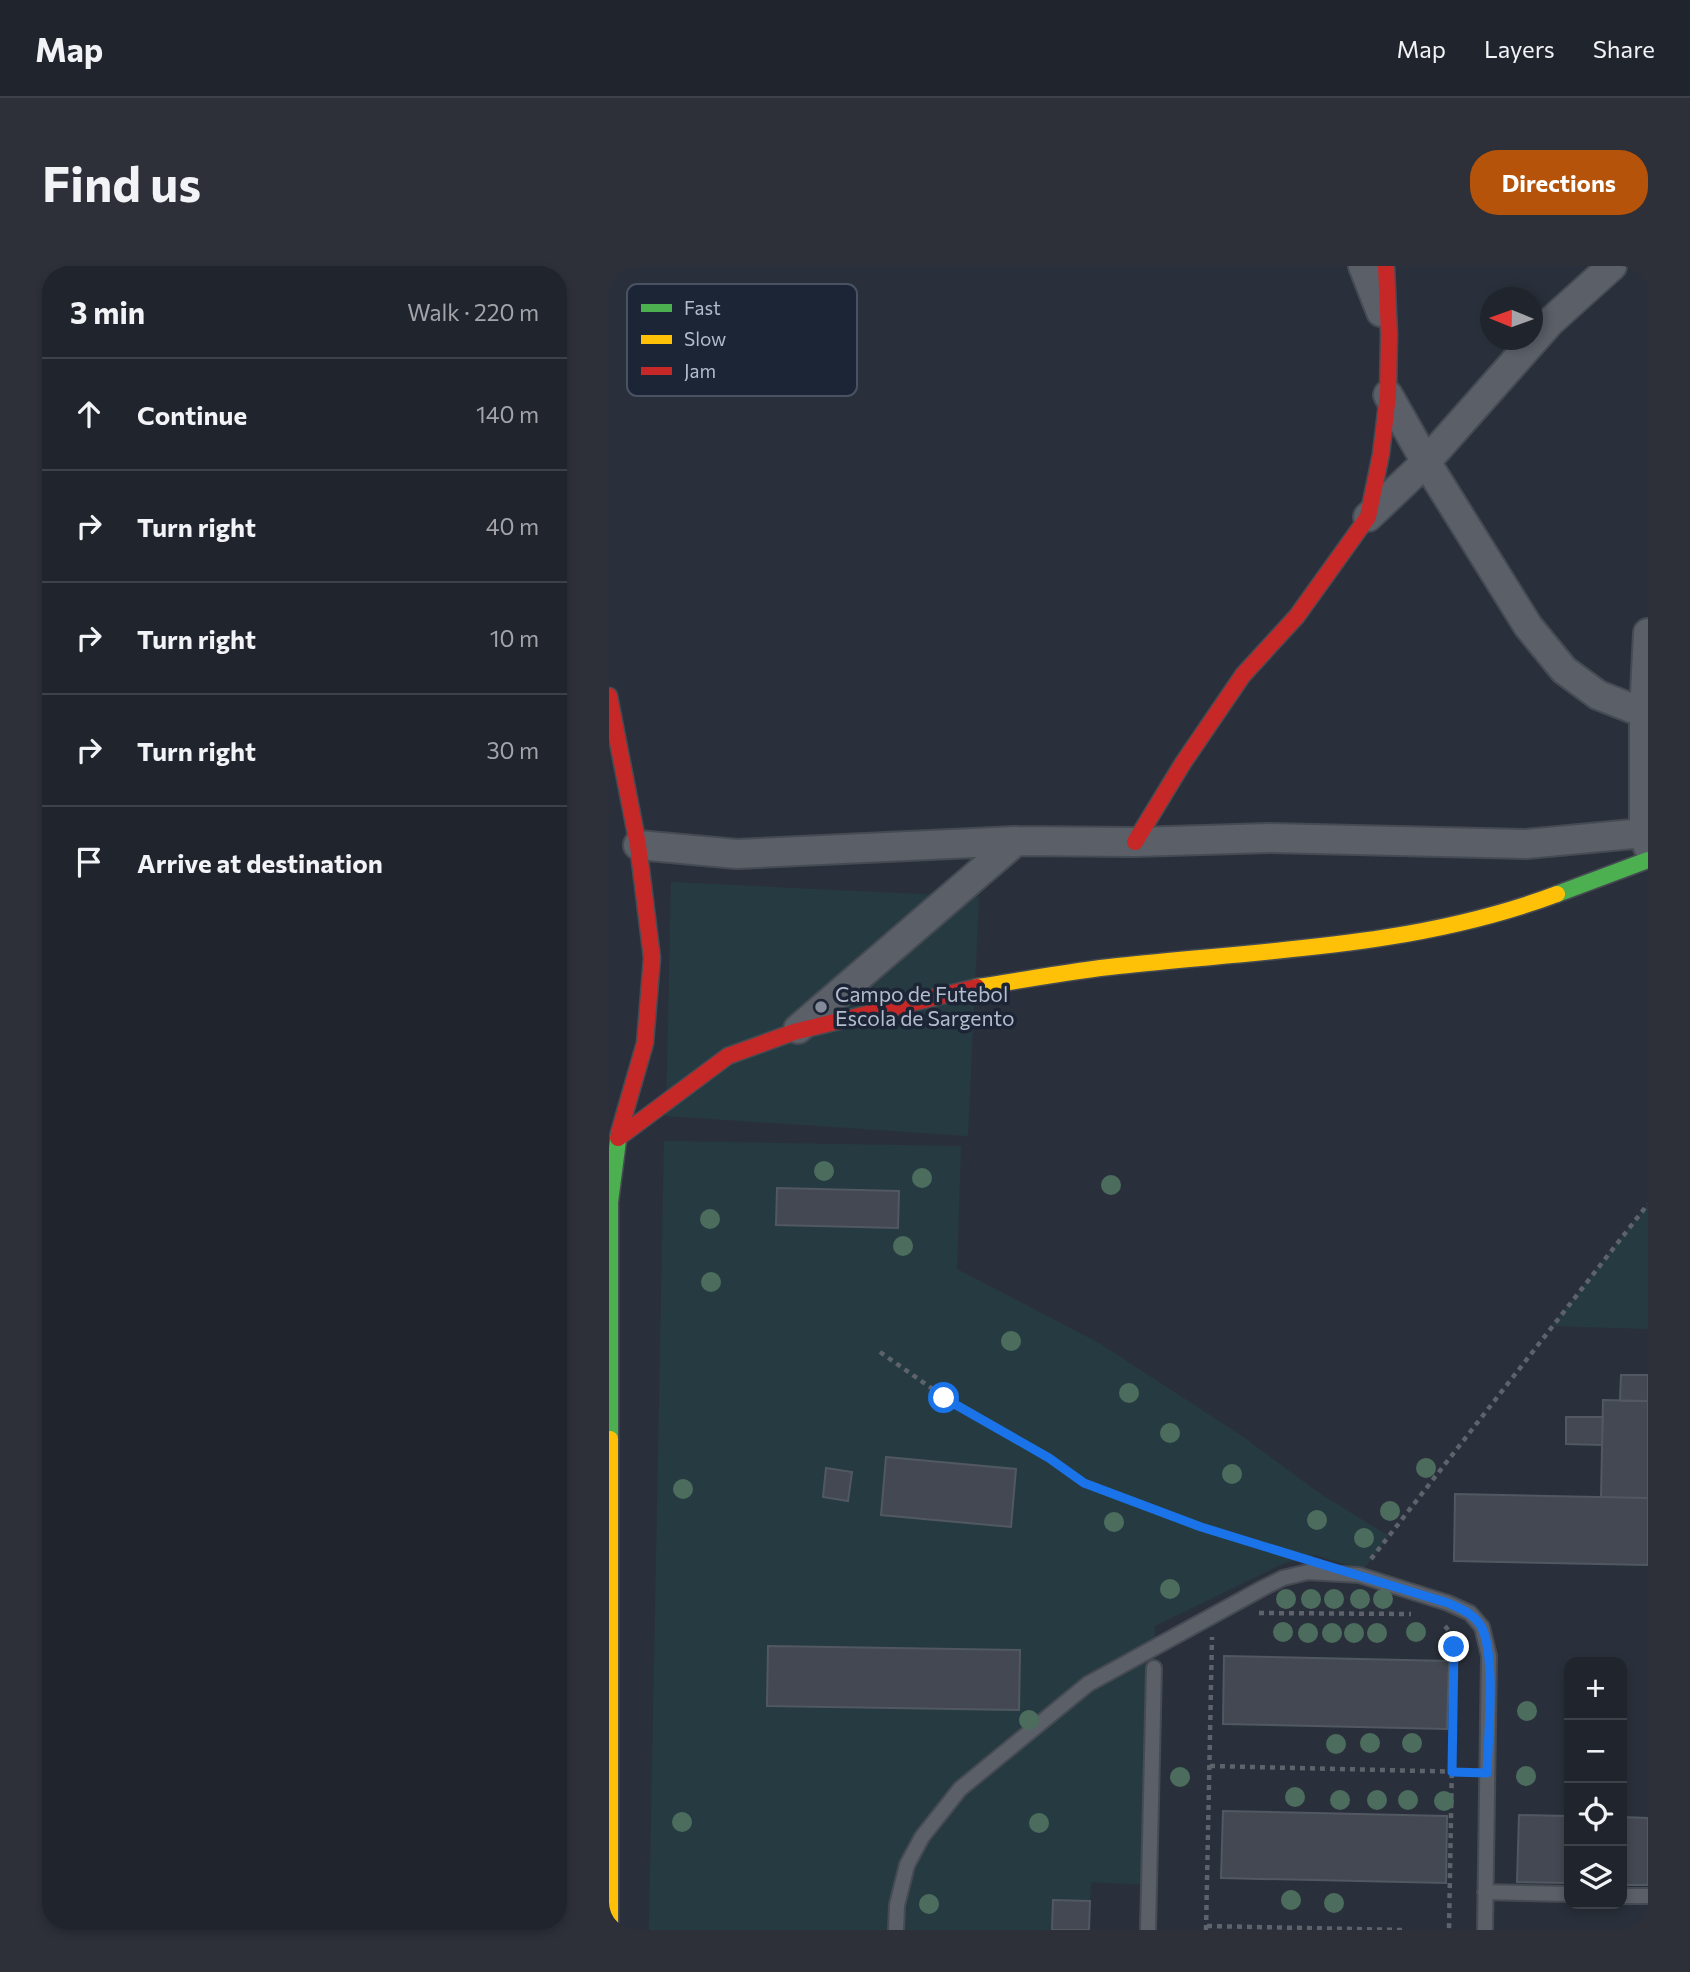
<!DOCTYPE html>
<meta charset="utf-8">
<style>
:root{--surface:#20242c;--page:#2d3038;--text:#f1f3f6;--muted:#a2a4a9;--line:#3d4148;--accent:#b45309}
body{margin:0;font-family:Commissioner,sans-serif;background:var(--page);color:var(--text)}
.controls{position:absolute;right:21px;bottom:21px;display:grid;overflow:hidden;border-radius:14px;box-shadow:0 4px 10px #0003}
.controls button{width:63px;height:63px;display:grid;place-items:center;padding:0;border:0;border-bottom:2px solid var(--line);background:var(--surface);color:var(--text);font:35px sans-serif}
.compass{position:absolute;left:871px;top:21px;width:63px;height:63px;border-radius:50%;background:var(--surface);box-shadow:0 4px 10px #0003;rotate:271deg}
.stop{position:absolute;width:21px;height:21px;margin:-16px;border:5px solid #1a73e8;border-radius:50%;background:#fff}
.stop.end{background:#1a73e8;border-color:#fff;box-shadow:0 2px 7px #0008}
.list{margin:0;padding:0;list-style:none}
h2{display:flex;justify-content:space-between;align-items:center;height:91px;margin:0;padding:0 28px;font-size:30px}
h2 small{font-size:23px;font-weight:400;color:var(--muted)}
.list li{display:grid;grid-template-columns:46px 1fr auto;gap:21px;align-items:center;box-sizing:border-box;height:112px;padding:0 28px;border-top:2px solid var(--line)}
.list b{display:block;font-size:26px;white-space:nowrap}
.list em{font-size:23px;font-style:normal;color:var(--muted)}
.icon{flex:none;width:38px;height:38px;fill:none;stroke:currentColor;stroke-width:2;stroke-linecap:round;stroke-linejoin:round}
.map{position:relative;flex:none;width:1039px;height:1664px;overflow:hidden;border-radius:28px}
header{display:flex;align-items:center;gap:42px;box-sizing:border-box;height:98px;padding:0 35px;background:var(--surface);border-bottom:2px solid var(--line)}
header strong{font-size:33px}
nav{display:flex;gap:38px;margin-inline-start:auto;font-size:24px}
.intro{display:flex;align-items:center;justify-content:space-between;box-sizing:border-box;height:168px;padding:0 42px}
h1{margin:0;font-size:49px}
.button{padding:18px 32px;border-radius:28px;background:var(--accent);color:#fff;font-size:24px;font-weight:700}
main{display:flex;gap:42px;padding:0 42px}
aside{flex:1;background:var(--surface);border-radius:28px;box-shadow:0 4px 10px #0003}
.map>svg:first-child{display:block}
</style>
<header>
<strong>Map</strong>
<nav><a>Map</a><a>Layers</a><a>Share</a></nav>
</header>
<div class="intro"><h1>Find us</h1><a class="button">Directions</a></div>
<main>
<aside>
<h2>3 min<small>Walk · 220 m</small></h2>
<ul class="list">
<li><svg class="icon" aria-label="ahead" viewBox="0 0 24 24"><path d="M12 20V5M6 11l6-6 6 6"/></svg><div><b>Continue</b></div><em>140 m</em></li>
<li><svg class="icon" aria-label="right" viewBox="0 0 24 24"><path d="M7 20v-9h11M14 6l5 5-5 5"/></svg><div><b>Turn right</b></div><em>40 m</em></li>
<li><svg class="icon" aria-label="right" viewBox="0 0 24 24"><path d="M7 20v-9h11M14 6l5 5-5 5"/></svg><div><b>Turn right</b></div><em>10 m</em></li>
<li><svg class="icon" aria-label="right" viewBox="0 0 24 24"><path d="M7 20v-9h11M14 6l5 5-5 5"/></svg><div><b>Turn right</b></div><em>30 m</em></li>
<li><svg class="icon" aria-label="arrive" viewBox="0 0 24 24"><path d="M6 21V4h12l-3 4 3 4H6"/></svg><div><b>Arrive at destination</b></div></li>
</ul>
</aside>
<div class="map">
<svg width="1039" height="1664" viewBox="0 0 1039 1664">
<rect width="100%" height="100%" fill="#2a303b"/>
<path fill="#263b41" d="M62,616L370,631L359,870L57,850Z
M55,875L352,880L348,1003L490,1077L633,1170L713,1229L780,1270L754,1304L706,1289L673,1298L546,1360L540,1619L482,1616L481,1635L444,1634L443,1664H40Z
M1039,938V1063L943,1060Z"/>
<path fill="#434852" stroke="#525862" stroke-width="2" d="M168,922L290,925L289,962L167,959Z
M1012,1109H1039V1135H1011Z
M994,1134L1039,1135V1232L992,1231Z
M957,1151H994L993,1179L957,1178Z
M277,1191L407,1203L402,1261L272,1249Z
M217,1202L243,1206L239,1235L214,1231Z
M846,1228L1039,1232V1299L845,1295Z
M159,1380L411,1384L410,1444L158,1440Z
M615,1390L840,1395L838,1463L614,1458Z
M614,1545L838,1550L837,1617L612,1612Z
M910,1549L960,1550V1617L908,1616Z
M1013,1551L1039,1552V1619H1013Z
M444,1634L481,1635L480,1664H443Z"/>
<g fill="none" stroke-linecap="round" stroke-linejoin="round">
<defs>
<path id="lane" d="M876,1626L960,1628
M1013,1630H1039
M287,1664L288,1639L298,1599L313,1571L351,1523L479,1418L654,1322L674,1312L699,1306L750,1309L839,1337L861,1347L873,1361L880,1390L876,1664
M539,1664L545,1402"/>
<path id="street" d="M754,0L772,46
M779,129L817,196L919,360L955,404L989,429L1035,447
M759,251L817,196L941,56L1003,0
M1039,367L1035,447V567L1039,581
M29,579L128,588L407,575L526,576L661,572L917,578L1035,567
M189,763L407,575"/>
<path id="fast" d="M948,628L1039,594
M1,1173V936L10,867"/>
<path id="slow" d="M368,721C415,714 462,705 509,700C657,684 807,681 948,628
M1,1173V1664"/>
<path id="jam" d="M0,430L29,579L43,692L36,777L10,867
M526,576L574,497L634,409L688,350L759,251L772,188L779,129L780,68L777,0
M9,872L119,790L185,766L368,721"/>
</defs>
<use href="#lane" stroke="#464b53" stroke-width="18"/>
<use href="#street" stroke="#464b53" stroke-width="32"/>
<use href="#fast" stroke="#464b53" stroke-width="19"/>
<use href="#slow" stroke="#464b53" stroke-width="19"/>
<use href="#jam" stroke="#464b53" stroke-width="19"/>
<path stroke="#5e636b" stroke-width="4.5" stroke-dasharray="5 5" stroke-linecap="butt" d="M271,1086L335,1131L440,1192L475,1217L592,1261L681,1288
M762,1293L1039,938
M650,1347L802,1348
M836,1360L844,1370L845,1381L840,1664
M601,1500L859,1506
M598,1660L793,1664
M597,1664L603,1371"/>
<use href="#lane" stroke="#5a5f68" stroke-width="14"/>
<use href="#street" stroke="#5a5f68" stroke-width="28"/>
<use href="#fast" stroke="#4caf50" stroke-width="16"/>
<use href="#slow" stroke="#ffc107" stroke-width="16"/>
<use href="#jam" stroke="#c62828" stroke-width="16"/>
</g>
<g fill="#4c6d5d">
<circle cx="215" cy="905" r="10"/>
<circle cx="313" cy="912" r="10"/>
<circle cx="502" cy="919" r="10"/>
<circle cx="101" cy="953" r="10"/>
<circle cx="294" cy="980" r="10"/>
<circle cx="102" cy="1016" r="10"/>
<circle cx="402" cy="1075" r="10"/>
<circle cx="520" cy="1127" r="10"/>
<circle cx="561" cy="1167" r="10"/>
<circle cx="817" cy="1202" r="10"/>
<circle cx="623" cy="1208" r="10"/>
<circle cx="74" cy="1223" r="10"/>
<circle cx="781" cy="1245" r="10"/>
<circle cx="708" cy="1254" r="10"/>
<circle cx="505" cy="1256" r="10"/>
<circle cx="755" cy="1272" r="10"/>
<circle cx="561" cy="1323" r="10"/>
<circle cx="677" cy="1333" r="10"/>
<circle cx="702" cy="1333" r="10"/>
<circle cx="725" cy="1333" r="10"/>
<circle cx="751" cy="1333" r="10"/>
<circle cx="774" cy="1333" r="10"/>
<circle cx="674" cy="1366" r="10"/>
<circle cx="807" cy="1366" r="10"/>
<circle cx="699" cy="1367" r="10"/>
<circle cx="723" cy="1367" r="10"/>
<circle cx="745" cy="1367" r="10"/>
<circle cx="768" cy="1367" r="10"/>
<circle cx="918" cy="1445" r="10"/>
<circle cx="420" cy="1454" r="10"/>
<circle cx="761" cy="1477" r="10"/>
<circle cx="803" cy="1477" r="10"/>
<circle cx="727" cy="1478" r="10"/>
<circle cx="917" cy="1510" r="10"/>
<circle cx="571" cy="1511" r="10"/>
<circle cx="686" cy="1531" r="10"/>
<circle cx="731" cy="1534" r="10"/>
<circle cx="768" cy="1534" r="10"/>
<circle cx="799" cy="1534" r="10"/>
<circle cx="835" cy="1535" r="10"/>
<circle cx="73" cy="1556" r="10"/>
<circle cx="430" cy="1557" r="10"/>
<circle cx="682" cy="1634" r="10"/>
<circle cx="725" cy="1637" r="10"/>
<circle cx="320" cy="1638" r="10"/>
</g>
<g fill="none" stroke-linecap="round" stroke-linejoin="round">
<path stroke="#1a73e8" stroke-width="9" d="M335,1132L440,1192L475,1217L592,1261L839,1337C852,1343 866,1348 873,1362C887,1392 879,1471 878,1507L843,1506L845,1381"/>
</g>
<circle fill="#838a99" stroke="#1c2536" stroke-width="2.5" cx="212" cy="741" r="7"/>
<g text-anchor="middle" stroke-width="7" stroke-linejoin="round" paint-order="stroke">
<g font-size="21" fill="#b3bbcc" stroke="#1c2536" text-anchor="start">
<text x="226" y="736">Campo de Futebol<tspan x="226" dy="24">Escola de Sargento</tspan></text>
</g>
</g>
<rect x="18" y="18" width="230" height="112" rx="10" fill="#1c2536" stroke="#495263" stroke-width="2"/>
<rect x="32" y="38" width="31" height="8" fill="#4caf50"/>
<rect x="32" y="69" width="31" height="9" fill="#ffc107"/>
<rect x="32" y="101" width="31" height="8" fill="#c62828"/>
<g font-size="19" fill="#b3bbcc">
<text x="75" y="49">Fast</text>
<text x="75" y="80">Slow</text>
<text x="75" y="112">Jam</text>
</g>
</svg>
<div class="controls">
<button>+</button>
<button>−</button>
<button><svg class="icon" aria-label="locate" viewBox="0 0 24 24"><circle cx="12" cy="12" r="6"/><path d="M12 2v4M12 18v4M2 12h4M18 12h4"/></svg></button>
<button><svg class="icon" aria-label="layers" viewBox="0 0 24 24"><path d="M12 4l9 5-9 5-9-5zM3 14l9 5 9-5"/></svg></button>
</div>
<svg class="compass" viewBox="-18 -18 36 36"><path d="M0-13l5 13h-10z" fill="#e53935"/><path d="M0 13l5-13h-10z" fill="#a2a4a9"/></svg>
<div class="stop" style="left:335px;top:1132px"></div>
<div class="stop end" style="left:845px;top:1381px"></div>
</div>
</main>
